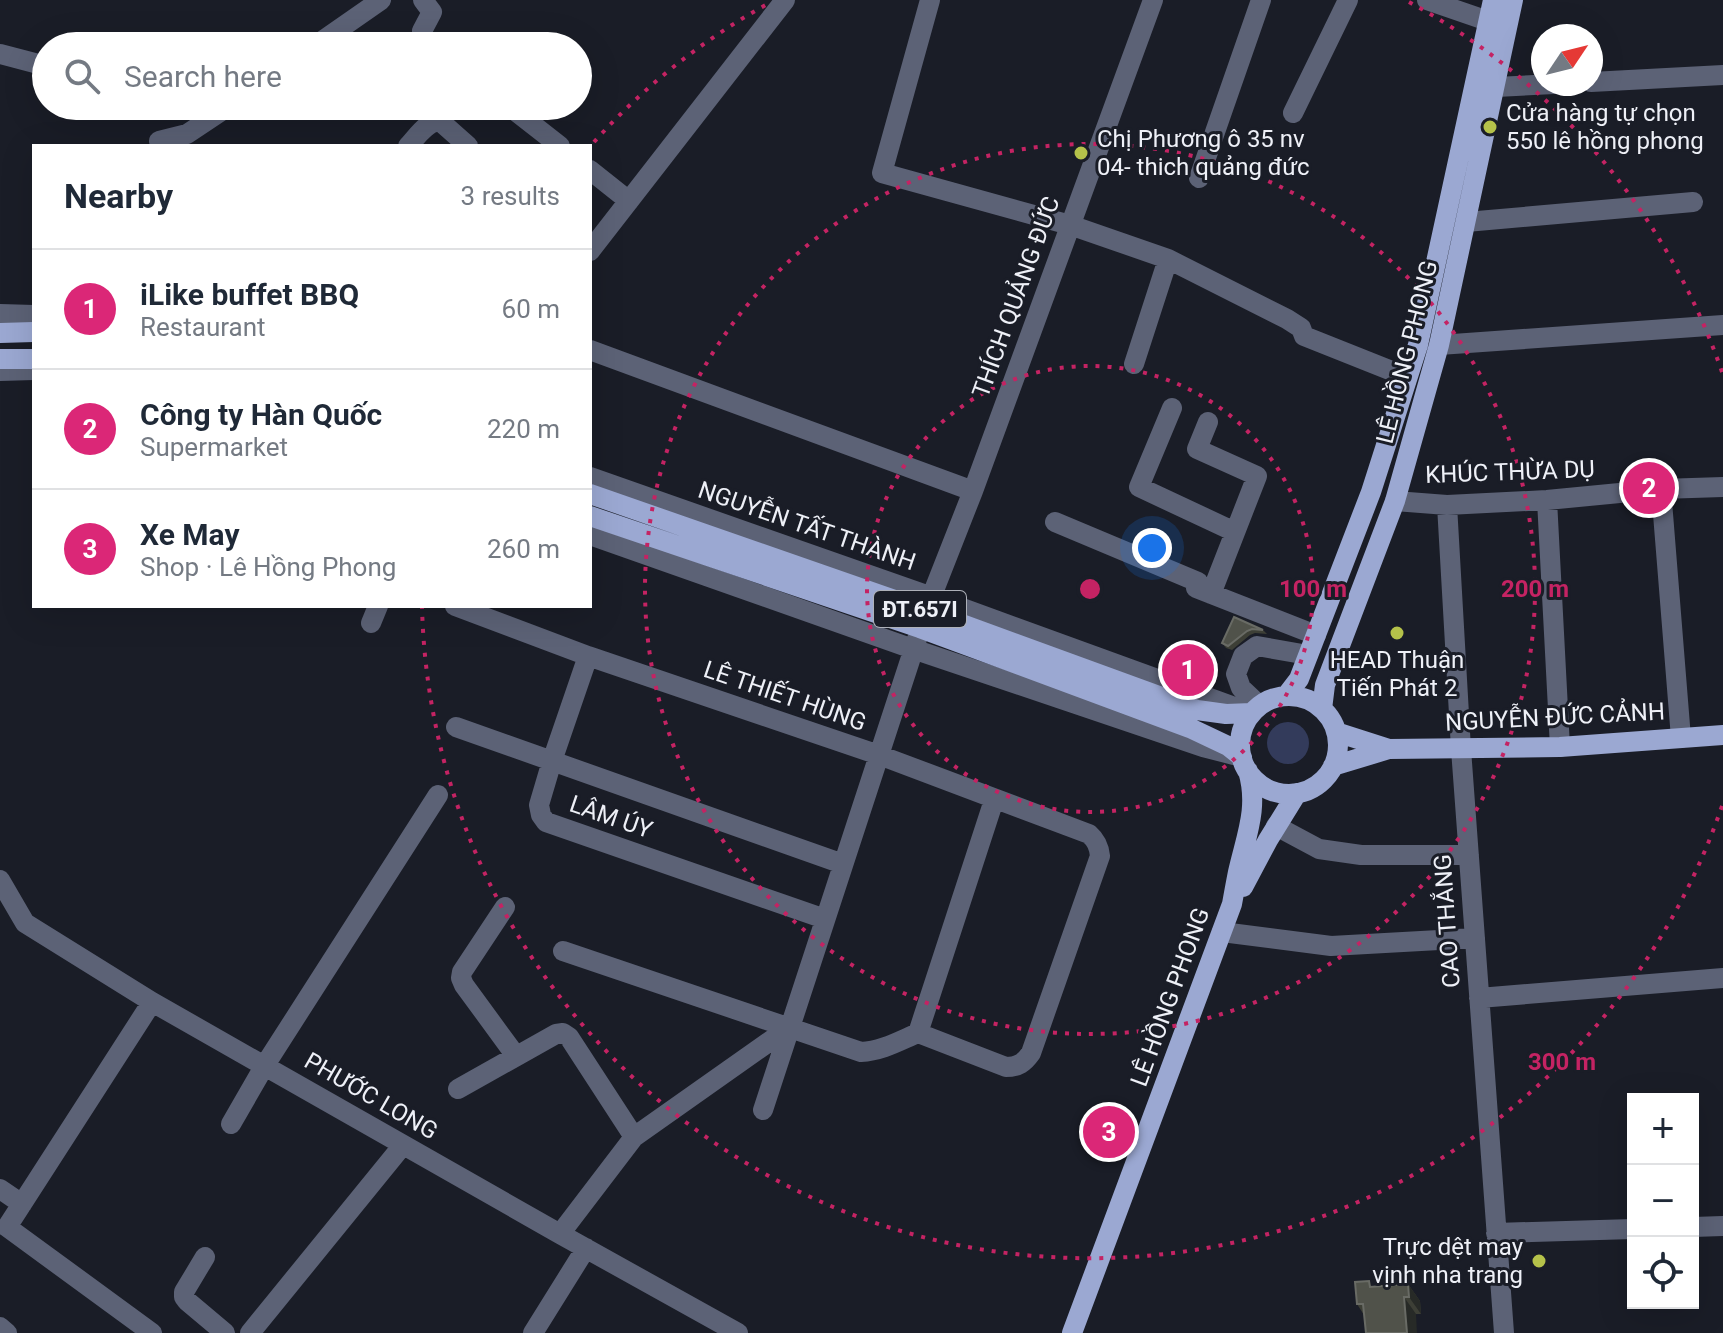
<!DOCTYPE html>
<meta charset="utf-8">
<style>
:root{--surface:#fff;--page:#f6f6f7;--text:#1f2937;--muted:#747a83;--line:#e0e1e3;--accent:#db2777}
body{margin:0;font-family:Roboto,sans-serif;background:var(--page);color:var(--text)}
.controls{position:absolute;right:24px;bottom:24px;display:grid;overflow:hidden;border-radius:0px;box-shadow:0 8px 32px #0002}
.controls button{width:72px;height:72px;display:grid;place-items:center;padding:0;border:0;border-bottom:2px solid var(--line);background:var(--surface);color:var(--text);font:40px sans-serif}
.compass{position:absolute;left:1531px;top:24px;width:72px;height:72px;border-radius:50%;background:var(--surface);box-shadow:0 8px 32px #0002;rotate:55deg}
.you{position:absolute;left:1152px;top:548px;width:28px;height:28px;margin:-20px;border:6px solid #fff;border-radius:50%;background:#1a73e8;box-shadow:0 0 0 12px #1a73e833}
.badge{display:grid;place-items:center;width:52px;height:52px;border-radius:50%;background:var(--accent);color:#fff;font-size:26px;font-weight:700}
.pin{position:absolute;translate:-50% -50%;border:4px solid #fff;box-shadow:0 2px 8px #0006}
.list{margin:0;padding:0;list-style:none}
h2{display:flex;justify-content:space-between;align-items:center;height:104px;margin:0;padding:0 32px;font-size:34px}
h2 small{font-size:26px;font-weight:400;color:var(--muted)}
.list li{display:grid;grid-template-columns:52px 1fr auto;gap:24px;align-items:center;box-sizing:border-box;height:120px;padding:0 32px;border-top:2px solid var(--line)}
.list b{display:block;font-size:30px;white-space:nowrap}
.list p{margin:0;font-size:26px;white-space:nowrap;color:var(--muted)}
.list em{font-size:26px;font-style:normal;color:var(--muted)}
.icon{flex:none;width:44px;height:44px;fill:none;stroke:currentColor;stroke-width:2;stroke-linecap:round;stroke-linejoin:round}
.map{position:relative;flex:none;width:1723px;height:1333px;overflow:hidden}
.search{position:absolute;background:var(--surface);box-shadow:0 8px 32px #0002;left:32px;top:32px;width:560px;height:88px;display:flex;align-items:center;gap:20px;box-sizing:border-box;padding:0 28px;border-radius:44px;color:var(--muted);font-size:30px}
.panel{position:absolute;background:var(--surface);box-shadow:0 8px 32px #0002;left:32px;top:144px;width:560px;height:464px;border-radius:0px}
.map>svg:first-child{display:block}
</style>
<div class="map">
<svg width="1723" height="1333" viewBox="0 0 1723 1333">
<rect width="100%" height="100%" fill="#1a1d27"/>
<path fill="#333b5b" d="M1267 743a21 21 0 1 1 42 0a21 21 0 1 1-42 0Z"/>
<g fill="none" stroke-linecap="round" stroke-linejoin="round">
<path stroke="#5c6276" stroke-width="20" d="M423,0L432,12L422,31V35L434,46
M930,0L882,173L1070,225L1168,259L1287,319L1301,328L1304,336L1407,377
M1427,0L1488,21
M315,46L381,0
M0,54L46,66
M1591,82L1723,75
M1496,87L1554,84
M509,106L560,146
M1293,113L1348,0
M159,141L187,134L229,106
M408,146C417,137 428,119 441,122L468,146
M590,170L629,201
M1199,178L1261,0
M1466,222L1693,202
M590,251L785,0
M0,314L34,315
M1439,345L1723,325
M590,350L973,491
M1134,364L1168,259
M0,371L34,370
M1172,408L1139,487L1235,532
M1208,422L1197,449L1257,476L1211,594
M590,477L932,597L1248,712
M1661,489L1681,738
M1547,500L1560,747
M1395,501L1447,505L1547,500L1661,489L1723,487
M1447,505L1461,749L1504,1333
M1055,522L1198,582L1196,588L1316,635
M590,535L913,649L1203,747L1234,755
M455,606L588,656L879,755L1089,834C1096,840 1099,846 1100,856L1031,1053C1024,1063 1018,1067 1006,1067L918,1033
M927,608L973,491L1153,0
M371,623L378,606
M588,656L552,761L539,805L541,815L546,822L825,919
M1259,705L1241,688L1236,674L1243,656L1257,646L1308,655
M456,727L843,864
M1276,826L1319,849L1361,855H1469
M0,880L25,923L152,1002L560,1234L738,1333
M505,907L462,972L461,978L464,985L516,1056
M1222,932L1331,946L1475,938
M563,951L861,1052C882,1051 899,1041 918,1033L994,800
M1479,998L1723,978
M152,1002L7,1227L152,1333
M458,1089L556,1034L563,1033L569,1037L634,1137
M763,1110L917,639
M231,1124L265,1065L438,795
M0,1189L22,1204
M1693,1227L1723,1226
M1496,1233L1633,1229
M560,1234L634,1137L790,1027
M205,1257L184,1292V1297L187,1301L225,1333
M0,1327L7,1333
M250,1333L403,1145
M533,1333L586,1248"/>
<path stroke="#9ba8d2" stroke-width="20" d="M0,333L34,332
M0,359H34
M590,494L926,611L1197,710L1226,714L1252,713
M590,516L920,628L1190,728L1228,746L1242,757
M1286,696L1299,679L1371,492L1418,345L1493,0
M1240 745a49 49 0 1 1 98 0a49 49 0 1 1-98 0Z
M1322,709L1325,685L1395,501L1439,345L1513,0
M1336,732L1389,749
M1333,766L1389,749L1560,747L1723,735
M1243,887L1268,840L1297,793
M1072,1333L1232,904C1234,893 1236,882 1238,872C1246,836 1259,808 1248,771"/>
</g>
<path fill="#3d3f36" d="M1234,617L1263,630L1267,634L1255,633L1250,635L1232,650L1226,648L1222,643Z
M1408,1284L1420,1301L1421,1314L1364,1315L1357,1304L1373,1286Z"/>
<path fill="#272a27" d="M1408,1284L1420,1301L1421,1314L1409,1297Z
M1404,1297L1416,1314L1417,1333H1407Z"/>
<path fill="#50524a" stroke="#696b65" stroke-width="2" d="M1234,617L1263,630L1252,629L1247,631L1228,646L1222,643Z
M1369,1281L1370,1287L1408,1284L1409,1297H1404L1407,1333H1366L1363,1304H1357L1355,1282Z"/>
<g fill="none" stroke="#c42363" stroke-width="4" stroke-dasharray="4 8">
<circle cx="1090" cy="589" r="223"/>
<circle cx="1090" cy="589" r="445"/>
<path d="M1722 806A668 668 0 0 1 422 606M594 142A668 668 0 0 1 771 2M1409 2A668 668 0 0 1 1722 372"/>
</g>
<g fill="#b5c24a" stroke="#1a1d27" stroke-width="3">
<circle cx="1490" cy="127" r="8"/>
<circle cx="1081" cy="153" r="8"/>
<circle cx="1397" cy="633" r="8"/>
<circle cx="1539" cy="1261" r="8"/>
</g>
<g text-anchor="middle" stroke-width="6" stroke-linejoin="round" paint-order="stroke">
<rect fill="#1a1d27" stroke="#aeb1b9" stroke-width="2" x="874" y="591" width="92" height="36" rx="6"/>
<g font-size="22" font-weight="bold" fill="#eef0f7">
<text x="920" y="617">ĐT.657I</text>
</g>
<g font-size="24" fill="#eef0f7" stroke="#1a1d27" text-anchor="start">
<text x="1506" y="121">Cửa hàng tự chọn<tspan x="1506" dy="28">550 lê hồng phong</tspan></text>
<text x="1097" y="147">Chị Phương ô 35 nv<tspan x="1097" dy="28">04- thich quảng đức</tspan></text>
<text x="1397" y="668" text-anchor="middle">HEAD Thuận<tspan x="1397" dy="28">Tiến Phát 2</tspan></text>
<text x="1523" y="1255" text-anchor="end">Trực dệt may<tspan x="1523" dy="28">vịnh nha trang</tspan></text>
</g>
<g font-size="24" fill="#eef0f7" stroke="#1a1d27">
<text transform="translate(1016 297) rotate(-70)" y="8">THÍCH QUẢNG ĐỨC</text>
<text transform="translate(1407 352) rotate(-76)" y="8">LÊ HỒNG PHONG</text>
<text transform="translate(1510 472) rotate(-2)" y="8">KHÚC THỪA DỤ</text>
<text transform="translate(807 526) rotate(19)" y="8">NGUYỄN TẤT THÀNH</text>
<text transform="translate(785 696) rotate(19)" y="8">LÊ THIẾT HÙNG</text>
<text transform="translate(1555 717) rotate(-3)" y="8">NGUYỄN ĐỨC CẢNH</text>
<text transform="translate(611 817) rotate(19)" y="8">LÂM ÚY</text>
<text transform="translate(1447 921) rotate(-94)" y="8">CAO THẮNG</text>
<text transform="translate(1170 997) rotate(-70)" y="8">LÊ HỒNG PHONG</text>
<text transform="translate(371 1096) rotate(30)" y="8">PHƯỚC LONG</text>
</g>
</g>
<circle cx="1090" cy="589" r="12" fill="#c42363" stroke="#1a1d27" stroke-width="4"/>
<g font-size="24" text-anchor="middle" font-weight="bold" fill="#c42363" stroke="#1a1d27" stroke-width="6" stroke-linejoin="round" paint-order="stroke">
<text x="1313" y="597">100 m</text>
<text x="1535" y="597">200 m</text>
<text x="1562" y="1070">300 m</text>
</g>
</svg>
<div class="controls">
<button>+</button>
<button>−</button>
<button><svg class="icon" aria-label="locate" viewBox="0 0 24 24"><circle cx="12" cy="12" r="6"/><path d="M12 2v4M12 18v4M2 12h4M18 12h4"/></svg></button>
</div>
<svg class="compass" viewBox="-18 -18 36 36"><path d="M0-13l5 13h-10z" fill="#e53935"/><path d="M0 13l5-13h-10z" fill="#747a83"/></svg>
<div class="you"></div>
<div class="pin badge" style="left:1188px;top:670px">1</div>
<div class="pin badge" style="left:1649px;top:488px">2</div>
<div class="pin badge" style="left:1109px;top:1132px">3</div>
<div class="search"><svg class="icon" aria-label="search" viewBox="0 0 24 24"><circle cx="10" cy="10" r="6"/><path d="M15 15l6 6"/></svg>Search here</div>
<section class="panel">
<h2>Nearby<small>3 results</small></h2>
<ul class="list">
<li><span class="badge">1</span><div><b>iLike buffet BBQ</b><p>Restaurant</p></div><em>60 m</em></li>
<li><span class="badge">2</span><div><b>Công ty Hàn Quốc</b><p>Supermarket</p></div><em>220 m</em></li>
<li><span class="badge">3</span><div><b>Xe May</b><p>Shop · Lê Hồng Phong</p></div><em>260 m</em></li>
</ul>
</section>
</div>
